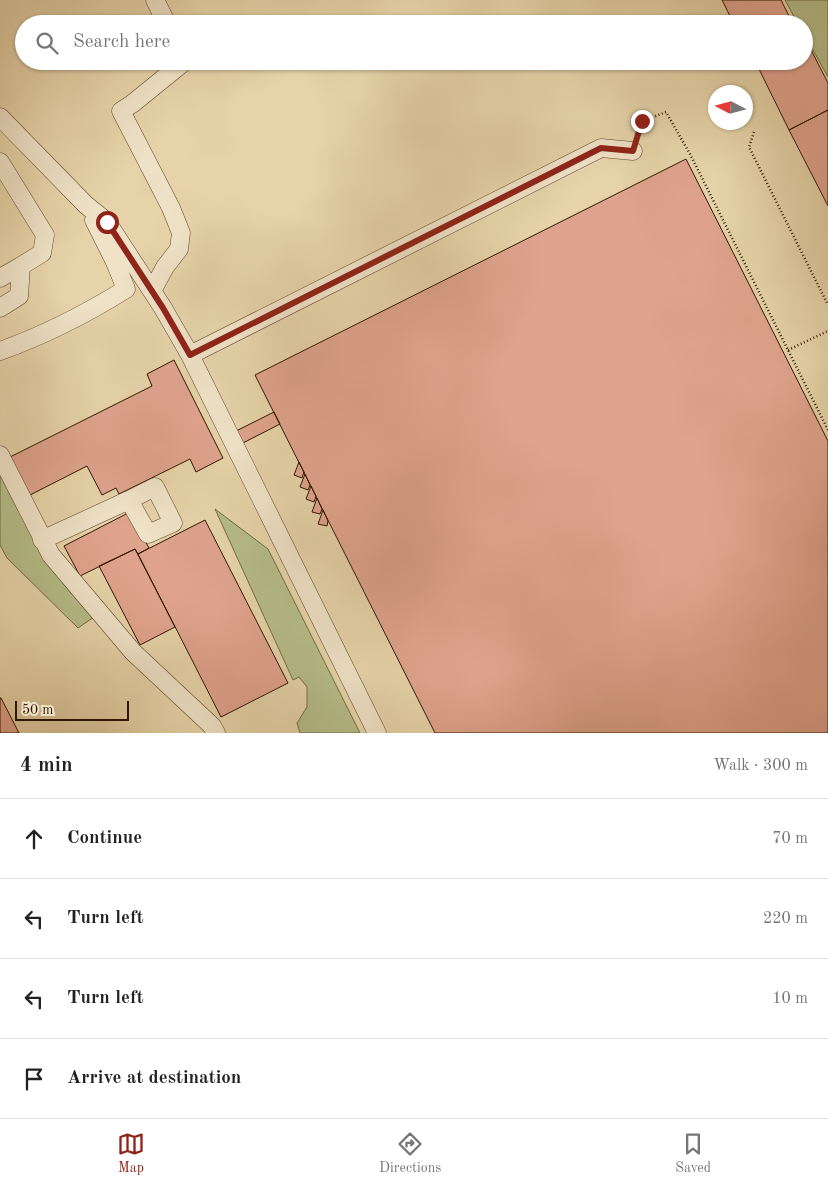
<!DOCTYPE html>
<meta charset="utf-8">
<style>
:root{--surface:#fff;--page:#f6f6f6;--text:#222;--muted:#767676;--line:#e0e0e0;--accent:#8f2418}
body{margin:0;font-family:"Old Standard TT",serif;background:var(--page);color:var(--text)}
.compass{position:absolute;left:708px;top:85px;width:45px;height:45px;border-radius:50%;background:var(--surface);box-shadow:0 1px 4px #0004;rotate:276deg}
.scale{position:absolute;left:15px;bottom:12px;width:114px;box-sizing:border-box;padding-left:5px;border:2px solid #321700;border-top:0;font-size:14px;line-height:18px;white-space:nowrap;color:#321700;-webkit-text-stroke:4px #efe2c7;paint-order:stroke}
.stop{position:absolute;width:15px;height:15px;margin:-11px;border:4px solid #8f2418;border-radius:50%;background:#fff}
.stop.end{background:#8f2418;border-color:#fff;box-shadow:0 1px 5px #0008}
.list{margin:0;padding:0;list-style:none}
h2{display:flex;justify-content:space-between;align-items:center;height:65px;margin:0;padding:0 20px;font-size:21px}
h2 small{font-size:16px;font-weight:400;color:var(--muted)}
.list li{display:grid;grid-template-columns:32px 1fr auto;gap:15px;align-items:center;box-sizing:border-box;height:80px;padding:0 20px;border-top:1px solid var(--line)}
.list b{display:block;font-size:19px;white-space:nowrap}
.list em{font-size:16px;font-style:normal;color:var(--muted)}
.icon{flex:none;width:28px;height:28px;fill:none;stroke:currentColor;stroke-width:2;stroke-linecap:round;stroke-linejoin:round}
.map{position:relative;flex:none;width:828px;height:733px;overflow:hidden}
.search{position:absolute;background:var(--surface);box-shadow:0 1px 4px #0004;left:15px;right:15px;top:15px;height:55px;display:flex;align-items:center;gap:12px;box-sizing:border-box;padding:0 18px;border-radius:28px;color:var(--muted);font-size:19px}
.sheet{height:385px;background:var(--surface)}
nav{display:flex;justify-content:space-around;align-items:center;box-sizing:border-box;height:70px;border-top:1px solid var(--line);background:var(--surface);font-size:14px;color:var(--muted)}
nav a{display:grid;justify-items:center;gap:2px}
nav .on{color:var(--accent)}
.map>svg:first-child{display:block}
</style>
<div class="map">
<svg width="828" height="733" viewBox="0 0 828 733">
<rect width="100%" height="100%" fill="#e6d3a9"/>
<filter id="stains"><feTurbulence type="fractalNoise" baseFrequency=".004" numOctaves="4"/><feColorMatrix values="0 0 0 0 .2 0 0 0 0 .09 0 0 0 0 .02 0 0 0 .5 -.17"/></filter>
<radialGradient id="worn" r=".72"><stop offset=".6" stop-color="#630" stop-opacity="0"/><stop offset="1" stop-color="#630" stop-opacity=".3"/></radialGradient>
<path fill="#b5bc88" stroke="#746a44" d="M785,0H828V77L804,34V24H798Z
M0,472L48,564L66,587L94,617L78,628L7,558L0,545Z
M215,509L268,549L360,733H300L297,723L307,707V687L299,677L293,680Z"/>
<path fill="#dfa38d" stroke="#321700" d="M722,0H781L792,22L788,24H734Z
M806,40L828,83V110L789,130L757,65L763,61H804V41Z
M828,110V206L789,130Z
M686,159L828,441V733H435L255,375Z
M174,360L223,458L196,472L190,459L119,494L116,488L102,495L87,466L30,495L10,457L152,386L147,374Z
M274,412L280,424L241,444L236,431Z
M299,462L304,472L302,478L294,475Z
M305,474L310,485L308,490L300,487Z
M311,486L316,496L314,502L306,499Z
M317,498L322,509L320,514L312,512Z
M323,510L328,521L327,526L318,524Z
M130,512L149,548L138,554L135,549L80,576L64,546Z
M205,520L288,683L221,717L138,554Z
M135,549L175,627L140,645L99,566Z
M0,698H1L19,733H0Z"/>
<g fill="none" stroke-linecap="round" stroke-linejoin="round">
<defs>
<path id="minor" d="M155,0L167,24
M0,117L86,205L107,222L163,308L190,355L377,733
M0,162L45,235L42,253L21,266L19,296L0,308
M0,278L21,266
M152,291L165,267L179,249L181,233L171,208L121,111L132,104L185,61
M0,351C45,335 86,314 126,289L115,262L94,220
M190,355L601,148L633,151
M0,455L51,555L133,652L212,726L216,733
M42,540L129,500L148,534L173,523L155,487L129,500"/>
</defs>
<use href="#minor" stroke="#5f462a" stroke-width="19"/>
<path stroke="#321700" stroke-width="2.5" stroke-dasharray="1 2.5" stroke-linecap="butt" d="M754,132L749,147L828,305
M638,135L643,121L666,112L690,154L828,430
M788,350L828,331"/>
<use href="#minor" stroke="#efe2c7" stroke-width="18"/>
</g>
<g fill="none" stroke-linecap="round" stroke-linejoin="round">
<path stroke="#8f2418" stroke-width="6" d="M107,222L163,308L190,355L601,148L633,151L642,121"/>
</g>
<rect width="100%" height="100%" filter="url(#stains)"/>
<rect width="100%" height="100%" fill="url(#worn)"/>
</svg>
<svg class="compass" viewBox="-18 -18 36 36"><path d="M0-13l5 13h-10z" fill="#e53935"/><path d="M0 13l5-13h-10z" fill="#767676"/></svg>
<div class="scale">50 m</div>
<div class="stop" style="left:107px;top:222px"></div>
<div class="stop end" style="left:642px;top:121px"></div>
<div class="search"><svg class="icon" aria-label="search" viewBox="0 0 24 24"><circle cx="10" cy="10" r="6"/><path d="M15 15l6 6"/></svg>Search here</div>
</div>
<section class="sheet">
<h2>4 min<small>Walk · 300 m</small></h2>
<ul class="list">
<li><svg class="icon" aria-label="ahead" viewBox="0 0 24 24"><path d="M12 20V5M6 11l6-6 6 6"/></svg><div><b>Continue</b></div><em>70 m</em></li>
<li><svg class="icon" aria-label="left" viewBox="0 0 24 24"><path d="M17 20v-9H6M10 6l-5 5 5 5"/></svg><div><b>Turn left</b></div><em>220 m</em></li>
<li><svg class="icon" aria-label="left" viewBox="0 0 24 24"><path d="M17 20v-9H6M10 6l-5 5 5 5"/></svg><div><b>Turn left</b></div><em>10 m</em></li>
<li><svg class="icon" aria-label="arrive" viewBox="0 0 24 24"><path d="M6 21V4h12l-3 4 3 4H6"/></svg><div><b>Arrive at destination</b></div></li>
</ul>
</section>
<nav>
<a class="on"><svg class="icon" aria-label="map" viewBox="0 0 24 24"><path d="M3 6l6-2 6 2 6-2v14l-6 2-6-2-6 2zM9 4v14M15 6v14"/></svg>Map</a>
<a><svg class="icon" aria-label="directions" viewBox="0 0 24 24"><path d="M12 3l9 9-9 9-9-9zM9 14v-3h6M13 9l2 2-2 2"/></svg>Directions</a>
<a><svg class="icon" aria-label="saved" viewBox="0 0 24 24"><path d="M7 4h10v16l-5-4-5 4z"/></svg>Saved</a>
</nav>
